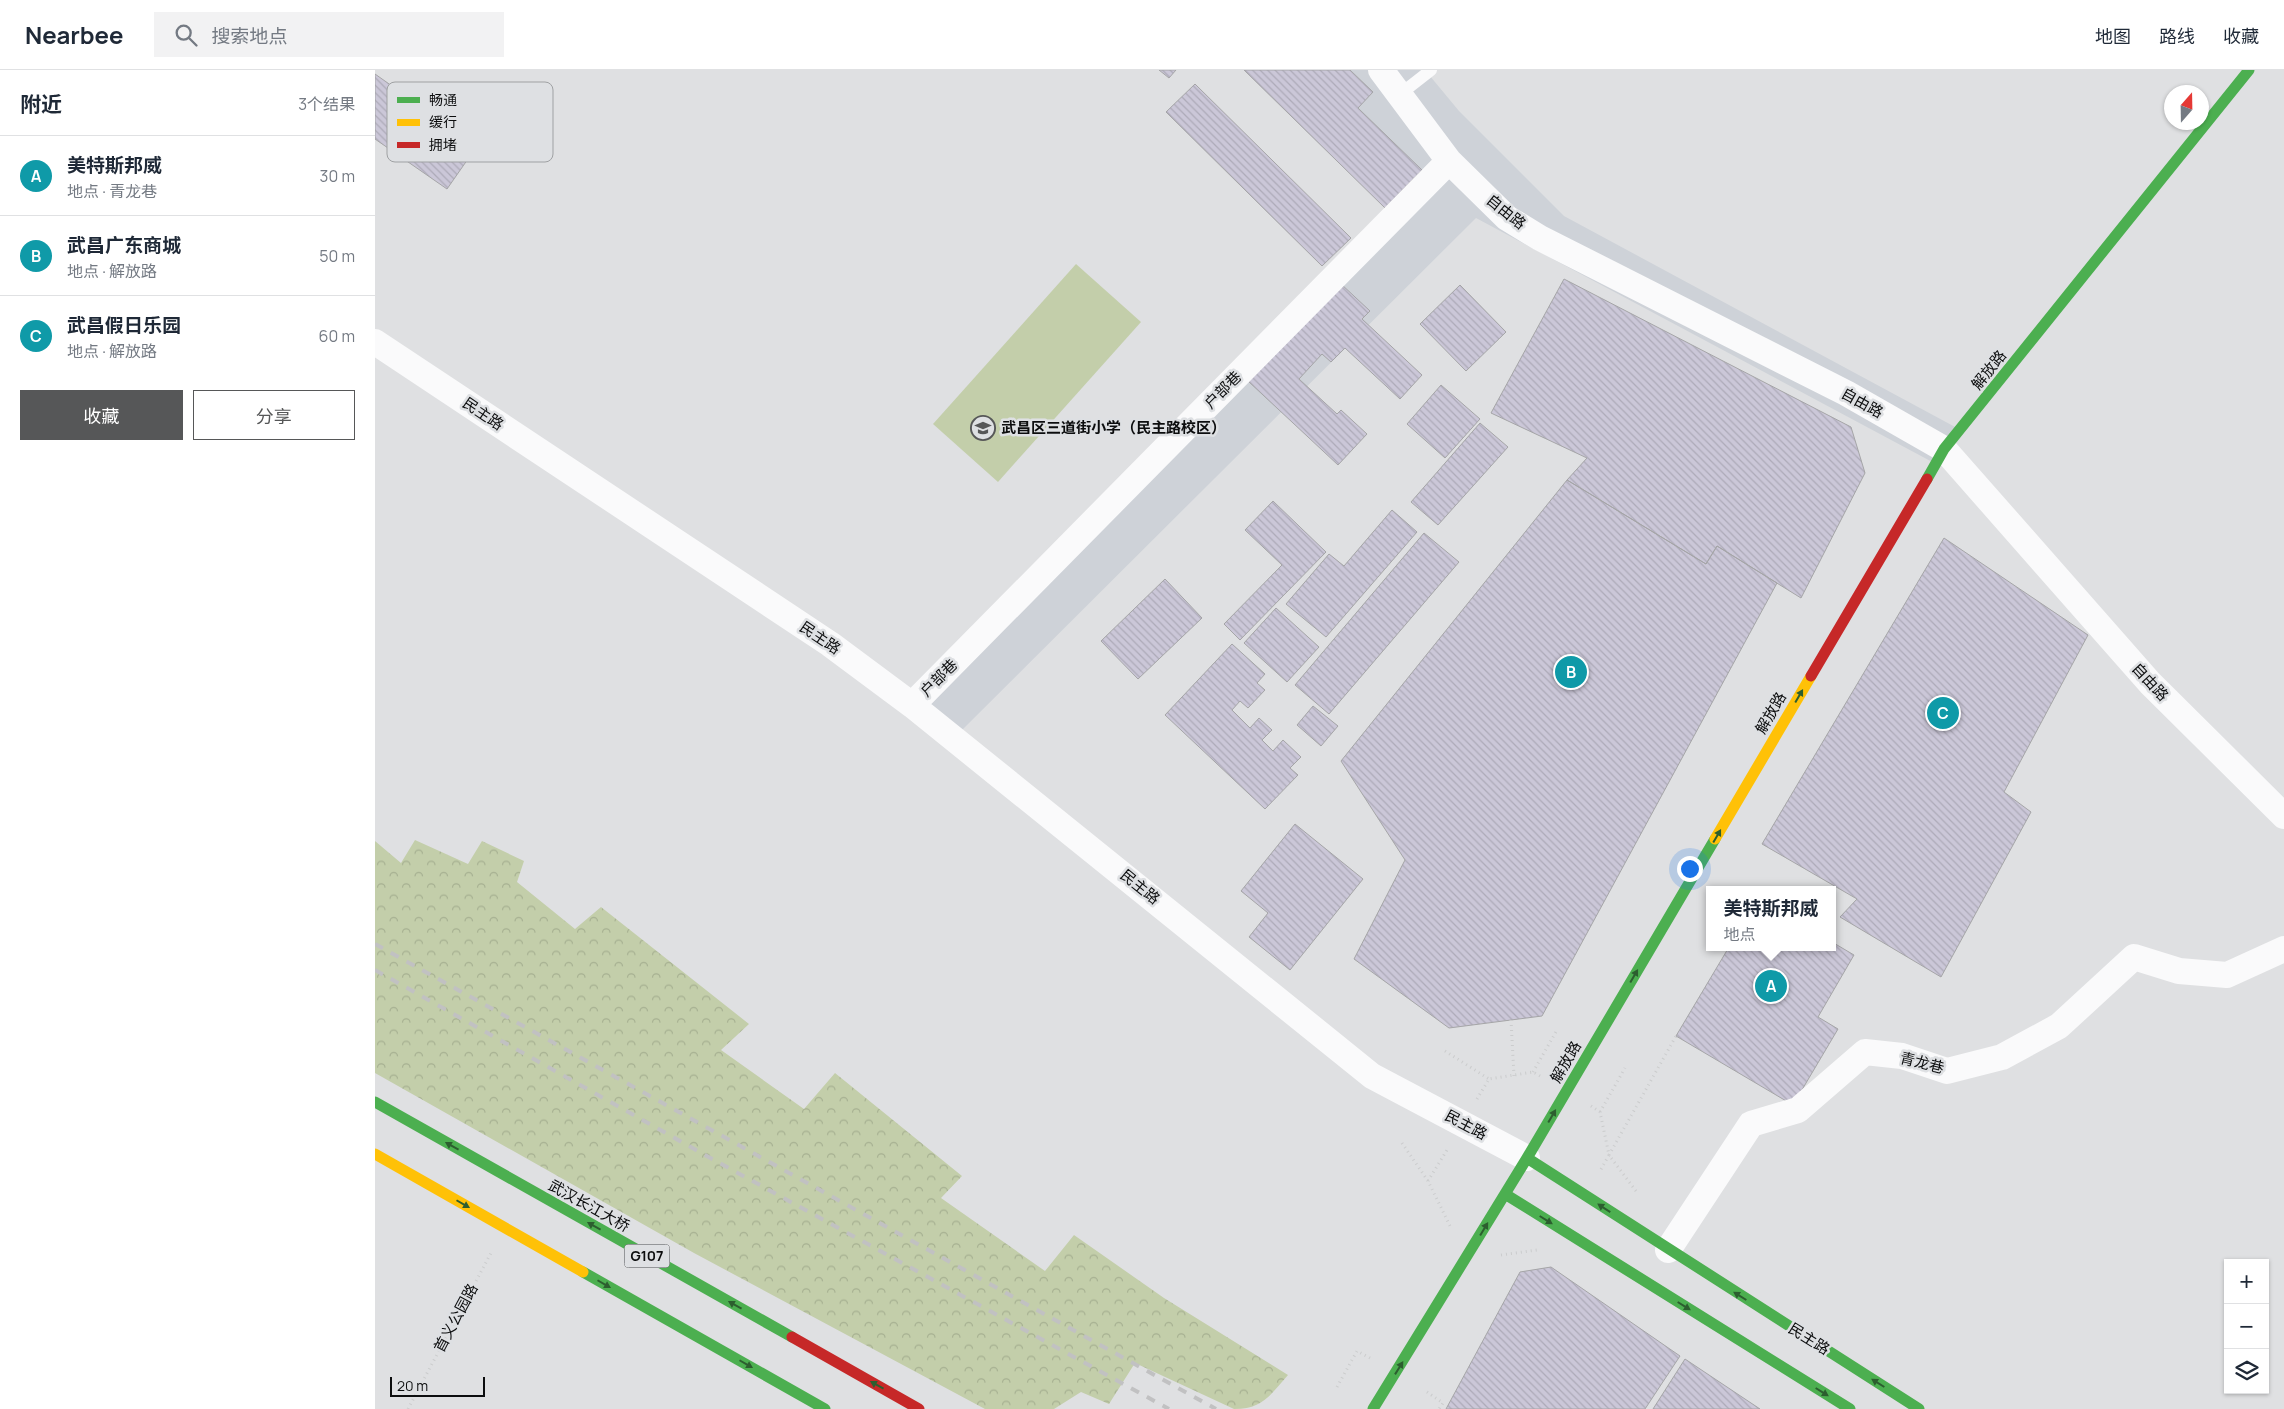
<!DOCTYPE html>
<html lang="zh">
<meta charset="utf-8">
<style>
:root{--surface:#fff;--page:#f2f2f3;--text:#1f2937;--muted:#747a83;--line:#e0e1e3;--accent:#565758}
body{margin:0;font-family:Manrope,"Noto Sans SC",sans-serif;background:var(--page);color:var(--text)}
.controls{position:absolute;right:15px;bottom:15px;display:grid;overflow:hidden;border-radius:0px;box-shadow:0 1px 4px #0004}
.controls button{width:45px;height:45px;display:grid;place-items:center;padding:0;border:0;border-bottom:1px solid var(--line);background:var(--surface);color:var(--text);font:25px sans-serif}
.compass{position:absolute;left:1789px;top:15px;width:45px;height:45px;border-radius:50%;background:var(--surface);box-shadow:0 1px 4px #0004;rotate:20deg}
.scale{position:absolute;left:15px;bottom:12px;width:95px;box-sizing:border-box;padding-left:5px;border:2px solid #0c0d0e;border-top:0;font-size:14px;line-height:18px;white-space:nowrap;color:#0c0d0e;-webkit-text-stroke:4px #dee0e3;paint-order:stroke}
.you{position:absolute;left:1314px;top:798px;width:18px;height:18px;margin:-12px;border:4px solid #fff;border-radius:50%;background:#1a73e8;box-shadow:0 0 0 8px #1a73e833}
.badge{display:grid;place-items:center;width:32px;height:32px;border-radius:50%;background:var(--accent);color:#fff;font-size:16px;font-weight:700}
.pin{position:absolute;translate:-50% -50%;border:2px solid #fff;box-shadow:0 1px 5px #0006}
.popup{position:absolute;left:1331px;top:816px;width:130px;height:65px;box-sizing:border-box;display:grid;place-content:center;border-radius:0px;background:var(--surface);filter:drop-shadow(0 1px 4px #0005);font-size:16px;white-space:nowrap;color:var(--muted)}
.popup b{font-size:19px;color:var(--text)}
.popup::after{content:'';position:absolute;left:50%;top:100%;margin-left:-10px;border:10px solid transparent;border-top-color:var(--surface)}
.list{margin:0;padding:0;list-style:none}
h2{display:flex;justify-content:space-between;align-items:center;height:65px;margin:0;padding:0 20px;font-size:21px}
h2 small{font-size:16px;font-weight:400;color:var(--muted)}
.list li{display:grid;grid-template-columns:32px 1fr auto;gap:15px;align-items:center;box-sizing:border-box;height:80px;padding:0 20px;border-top:1px solid var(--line)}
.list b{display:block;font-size:19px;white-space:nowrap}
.list p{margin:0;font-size:16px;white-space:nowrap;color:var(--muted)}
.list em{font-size:16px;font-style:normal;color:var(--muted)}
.actions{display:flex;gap:10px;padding:15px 20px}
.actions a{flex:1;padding:11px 0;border:1px solid var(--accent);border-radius:0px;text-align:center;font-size:18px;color:var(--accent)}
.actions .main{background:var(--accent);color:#fff}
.icon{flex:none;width:28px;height:28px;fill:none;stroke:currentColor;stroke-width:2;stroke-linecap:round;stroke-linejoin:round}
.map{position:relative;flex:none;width:1909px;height:1339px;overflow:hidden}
header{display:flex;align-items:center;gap:30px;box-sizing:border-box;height:70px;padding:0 25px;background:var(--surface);border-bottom:1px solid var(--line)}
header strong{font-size:24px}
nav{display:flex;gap:28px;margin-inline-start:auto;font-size:18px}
.search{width:350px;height:45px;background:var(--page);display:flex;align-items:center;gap:12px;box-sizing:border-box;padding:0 18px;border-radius:0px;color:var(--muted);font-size:19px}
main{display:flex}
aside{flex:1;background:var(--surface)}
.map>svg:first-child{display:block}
</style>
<header>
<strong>Nearbee</strong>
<div class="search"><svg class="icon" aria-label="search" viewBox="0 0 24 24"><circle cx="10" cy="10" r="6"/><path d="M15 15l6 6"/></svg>搜索地点</div>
<nav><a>地图</a><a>路线</a><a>收藏</a></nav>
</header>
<main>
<aside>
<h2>附近<small>3个结果</small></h2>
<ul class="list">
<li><span class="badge" style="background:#0f9aa8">A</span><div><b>美特斯邦威</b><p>地点 · 青龙巷</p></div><em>30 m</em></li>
<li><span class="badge" style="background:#0f9aa8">B</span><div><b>武昌广东商城</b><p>地点 · 解放路</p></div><em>50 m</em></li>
<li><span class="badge" style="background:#0f9aa8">C</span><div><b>武昌假日乐园</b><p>地点 · 解放路</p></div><em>60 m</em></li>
</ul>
<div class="actions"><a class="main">收藏</a><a>分享</a></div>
</aside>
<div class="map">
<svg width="1909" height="1339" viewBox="0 0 1909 1339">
<defs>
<pattern id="forest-crowns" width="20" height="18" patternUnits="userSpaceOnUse" patternTransform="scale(1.25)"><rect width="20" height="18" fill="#c3ceaa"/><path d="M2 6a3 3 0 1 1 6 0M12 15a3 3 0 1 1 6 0" fill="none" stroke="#a6b091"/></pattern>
<pattern id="building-back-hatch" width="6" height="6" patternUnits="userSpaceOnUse" patternTransform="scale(1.25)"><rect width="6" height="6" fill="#cbc7d8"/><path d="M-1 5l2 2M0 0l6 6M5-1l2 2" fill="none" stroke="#adaab8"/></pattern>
</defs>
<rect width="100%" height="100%" fill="#dfe0e2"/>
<path fill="#ced2d8" d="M938,0H1050L1084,41L1189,146L1582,358L1561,394L1101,148L586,661L547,631L1053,107Z"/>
<path fill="#c3ceaa" d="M701,194L766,252L623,412L558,354Z"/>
<path fill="url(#forest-crowns)" d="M40,770L93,794L107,771L149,791L142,812L200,859L226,837L374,954L346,980L429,1039L460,1003L587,1106L566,1128L670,1201L699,1165L789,1228L913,1305C895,1325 888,1339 859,1339L760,1293L734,1334L706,1322L679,1339H610L319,1183L0,1003V771L26,793Z"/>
<path fill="url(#building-back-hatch)" stroke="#a5a5a7" d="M784,0H801L794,8Z
M869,0H975L998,22L983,38L1047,100L1010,138Z
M0,4L102,76L72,119L0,69Z
M820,14L976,168L947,196L791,42Z
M1189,209L1476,357L1490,403L1426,528L1342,476L1331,494L1192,410L1212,388L1116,343Z
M965,213L995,241L987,249L1047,305L1025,329L970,278L956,292L947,284L924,309L962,344L966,340L992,364L963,395L873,311Z
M1085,215L1131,262L1091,301L1045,254Z
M1066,315L1105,349L1070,388L1032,354Z
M1105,353L1133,377L1063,455L1036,432Z
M1192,410L1331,494L1342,476L1402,513L1167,946L1074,958L979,889L1030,790L966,691Z
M898,431L951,482L865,570L849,554L907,495L870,460Z
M1017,440L1042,462L951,567L911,534L954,484L969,496Z
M1049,463L1084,492L954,644L920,615Z
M1569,468L1713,565L1629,722L1656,742L1566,907L1465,847L1482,829L1387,774Z
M790,509L827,548L763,609L726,571Z
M901,538L944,577L912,612L869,573Z
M857,574L890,604L882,613L890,620L873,638L865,631L857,640L875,658L884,648L897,660L887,670L898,681L908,670L926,687L915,698L923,705L890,739L790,645Z
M938,636L963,656L946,676L922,655Z
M920,754L988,809L915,900L874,867L893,843L866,821Z
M1457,872L1479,885L1443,947L1463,959L1418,1035L1301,966L1354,877H1457Z
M1176,1197L1305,1286L1270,1339H1071L1145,1202Z
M1310,1289L1385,1339H1278Z"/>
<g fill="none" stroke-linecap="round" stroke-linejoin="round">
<path stroke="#cbcccd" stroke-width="3" stroke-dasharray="1 4" stroke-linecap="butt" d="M1136,950L1139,1006
M1070,981L1114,1009
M1158,1002L1182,960
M1102,1029L1114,1009L1158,1002L1165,1006
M1216,1036L1225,1042L1234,1085L1225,1101
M1225,1042L1250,998
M1027,1073L1053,1111L1075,1156
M1053,1111L1072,1080
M1261,1121L1234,1085L1301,966
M1126,1185L1162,1180
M962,1317L982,1281L995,1288
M1052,1322L1068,1333L1064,1339
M33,1339L116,1183"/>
<path stroke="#fafafb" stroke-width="12" d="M1024,25L1056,0"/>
<path stroke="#fafafb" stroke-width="26" d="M1006,0L1074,91L1132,148L1165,168L1471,323L1569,379L1775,613L1909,746
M0,272L455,574L537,635L997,1006L1152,1088
M537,635L1074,91
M1293,1180L1376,1054L1423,1040L1490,982L1527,986L1572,1001L1627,987L1684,956L1759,887L1804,901L1852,905L1909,879"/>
<path stroke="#4caf50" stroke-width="11" d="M1552,409L1569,379L1874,0
M0,1032L417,1267
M1152,1088L1544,1339
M1130,1124L1475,1339
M208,1202L450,1339
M998,1339L1152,1088L1340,769"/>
<path stroke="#ffc107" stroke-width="11" d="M1340,769L1436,606
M0,1084L208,1202"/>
<path stroke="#c62828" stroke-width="11" d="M1436,606L1552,409
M417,1267L544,1339"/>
<path stroke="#c1c1c2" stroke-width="4" stroke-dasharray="9 9" stroke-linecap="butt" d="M0,874L841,1339
M0,900L330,1085L794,1339"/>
</g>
<defs><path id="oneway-solid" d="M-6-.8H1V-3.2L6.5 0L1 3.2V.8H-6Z" transform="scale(1.25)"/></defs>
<g fill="#2c5e2f">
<use href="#oneway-solid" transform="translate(1424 626) rotate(-60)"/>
<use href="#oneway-solid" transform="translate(1342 766) rotate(-60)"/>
<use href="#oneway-solid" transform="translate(1259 906) rotate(-60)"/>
<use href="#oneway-solid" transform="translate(1177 1046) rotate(-60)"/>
<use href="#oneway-solid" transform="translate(77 1076) rotate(-151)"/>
<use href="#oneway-solid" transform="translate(88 1134) rotate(30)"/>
<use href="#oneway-solid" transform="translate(1229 1138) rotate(-147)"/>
<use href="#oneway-solid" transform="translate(1171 1150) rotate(32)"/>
<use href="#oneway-solid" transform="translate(219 1156) rotate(-151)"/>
<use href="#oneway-solid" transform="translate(1109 1159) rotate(-59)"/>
<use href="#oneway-solid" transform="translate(229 1214) rotate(30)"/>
<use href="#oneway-solid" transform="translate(1365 1226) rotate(-148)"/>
<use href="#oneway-solid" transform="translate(360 1235) rotate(-151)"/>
<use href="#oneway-solid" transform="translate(1309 1236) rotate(32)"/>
<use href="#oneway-solid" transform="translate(371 1294) rotate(30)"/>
<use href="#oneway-solid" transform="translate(1024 1298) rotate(-58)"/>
<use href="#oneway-solid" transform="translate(1503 1313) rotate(-148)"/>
<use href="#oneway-solid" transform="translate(502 1315) rotate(-151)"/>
<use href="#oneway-solid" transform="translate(1447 1322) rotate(32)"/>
</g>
<defs>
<symbol id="school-ring" viewBox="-11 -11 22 22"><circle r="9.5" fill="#dee0e3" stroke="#565758" stroke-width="1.5"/><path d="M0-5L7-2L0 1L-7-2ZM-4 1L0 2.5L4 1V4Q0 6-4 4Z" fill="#565758"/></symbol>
</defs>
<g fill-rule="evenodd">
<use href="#school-ring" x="594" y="344" width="28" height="28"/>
</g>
<g text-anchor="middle" stroke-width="5" stroke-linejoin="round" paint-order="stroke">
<rect fill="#dee0e3" stroke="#4b4c4e" stroke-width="1" x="249.5" y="1174.5" width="45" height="23" rx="4"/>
<g font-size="14" font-weight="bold" fill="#0c0d0e">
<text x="272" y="1191">G107</text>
</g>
<g font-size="15" fill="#0c0d0e" stroke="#dee0e3">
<text transform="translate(1131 142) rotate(39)" y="5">自由路</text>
<text transform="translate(1614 300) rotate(-51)" y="5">解放路</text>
<text transform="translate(848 320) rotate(-45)" y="5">户部巷</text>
<text transform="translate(1487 333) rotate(29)" y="5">自由路</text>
<text transform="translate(108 344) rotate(34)" y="5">民主路</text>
<text transform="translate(445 568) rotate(34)" y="5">民主路</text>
<text transform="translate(564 608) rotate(-45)" y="5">户部巷</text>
<text transform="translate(1775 612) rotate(47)" y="5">自由路</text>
<text transform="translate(1396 643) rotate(-60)" y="5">解放路</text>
<text transform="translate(765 817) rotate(39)" y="5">民主路</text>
<text transform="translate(1191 992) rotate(-60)" y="5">解放路</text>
<text transform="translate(1547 993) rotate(14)" y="5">青龙巷</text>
<text transform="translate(1091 1055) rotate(28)" y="5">民主路</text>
<text transform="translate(214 1136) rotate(29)" y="5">武汉长江大桥</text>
<text transform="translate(81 1248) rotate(-62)" y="5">首义公园路</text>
<text transform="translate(1434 1269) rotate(32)" y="5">民主路</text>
</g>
<g font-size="15" font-weight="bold" fill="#0c0d0e" stroke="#dee0e3" text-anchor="start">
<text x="626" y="363">武昌区三道街小学（民主路校区）</text>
</g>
</g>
<rect x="12" y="12" width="166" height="80" rx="8" fill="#dee0e3" stroke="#9fa1a3" stroke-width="1"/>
<rect x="22" y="27" width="23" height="6" fill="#4caf50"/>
<rect x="22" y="49" width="23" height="7" fill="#ffc107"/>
<rect x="22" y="72" width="23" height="6" fill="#c62828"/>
<g font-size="14" fill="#0c0d0e">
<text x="54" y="35">畅通</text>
<text x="54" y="57">缓行</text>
<text x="54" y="80">拥堵</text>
</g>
</svg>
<div class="controls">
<button>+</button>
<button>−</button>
<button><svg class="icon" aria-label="layers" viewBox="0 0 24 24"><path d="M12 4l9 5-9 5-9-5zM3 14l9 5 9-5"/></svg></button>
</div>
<svg class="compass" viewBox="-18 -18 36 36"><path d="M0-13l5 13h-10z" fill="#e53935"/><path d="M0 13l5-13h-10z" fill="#747a83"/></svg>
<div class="scale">20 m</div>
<div class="you"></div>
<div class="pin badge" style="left:1396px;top:916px;background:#0f9aa8">A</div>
<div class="popup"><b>美特斯邦威</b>地点</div>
<div class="pin badge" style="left:1196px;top:602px;background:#0f9aa8">B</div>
<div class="pin badge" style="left:1568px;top:643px;background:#0f9aa8">C</div>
</div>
</main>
